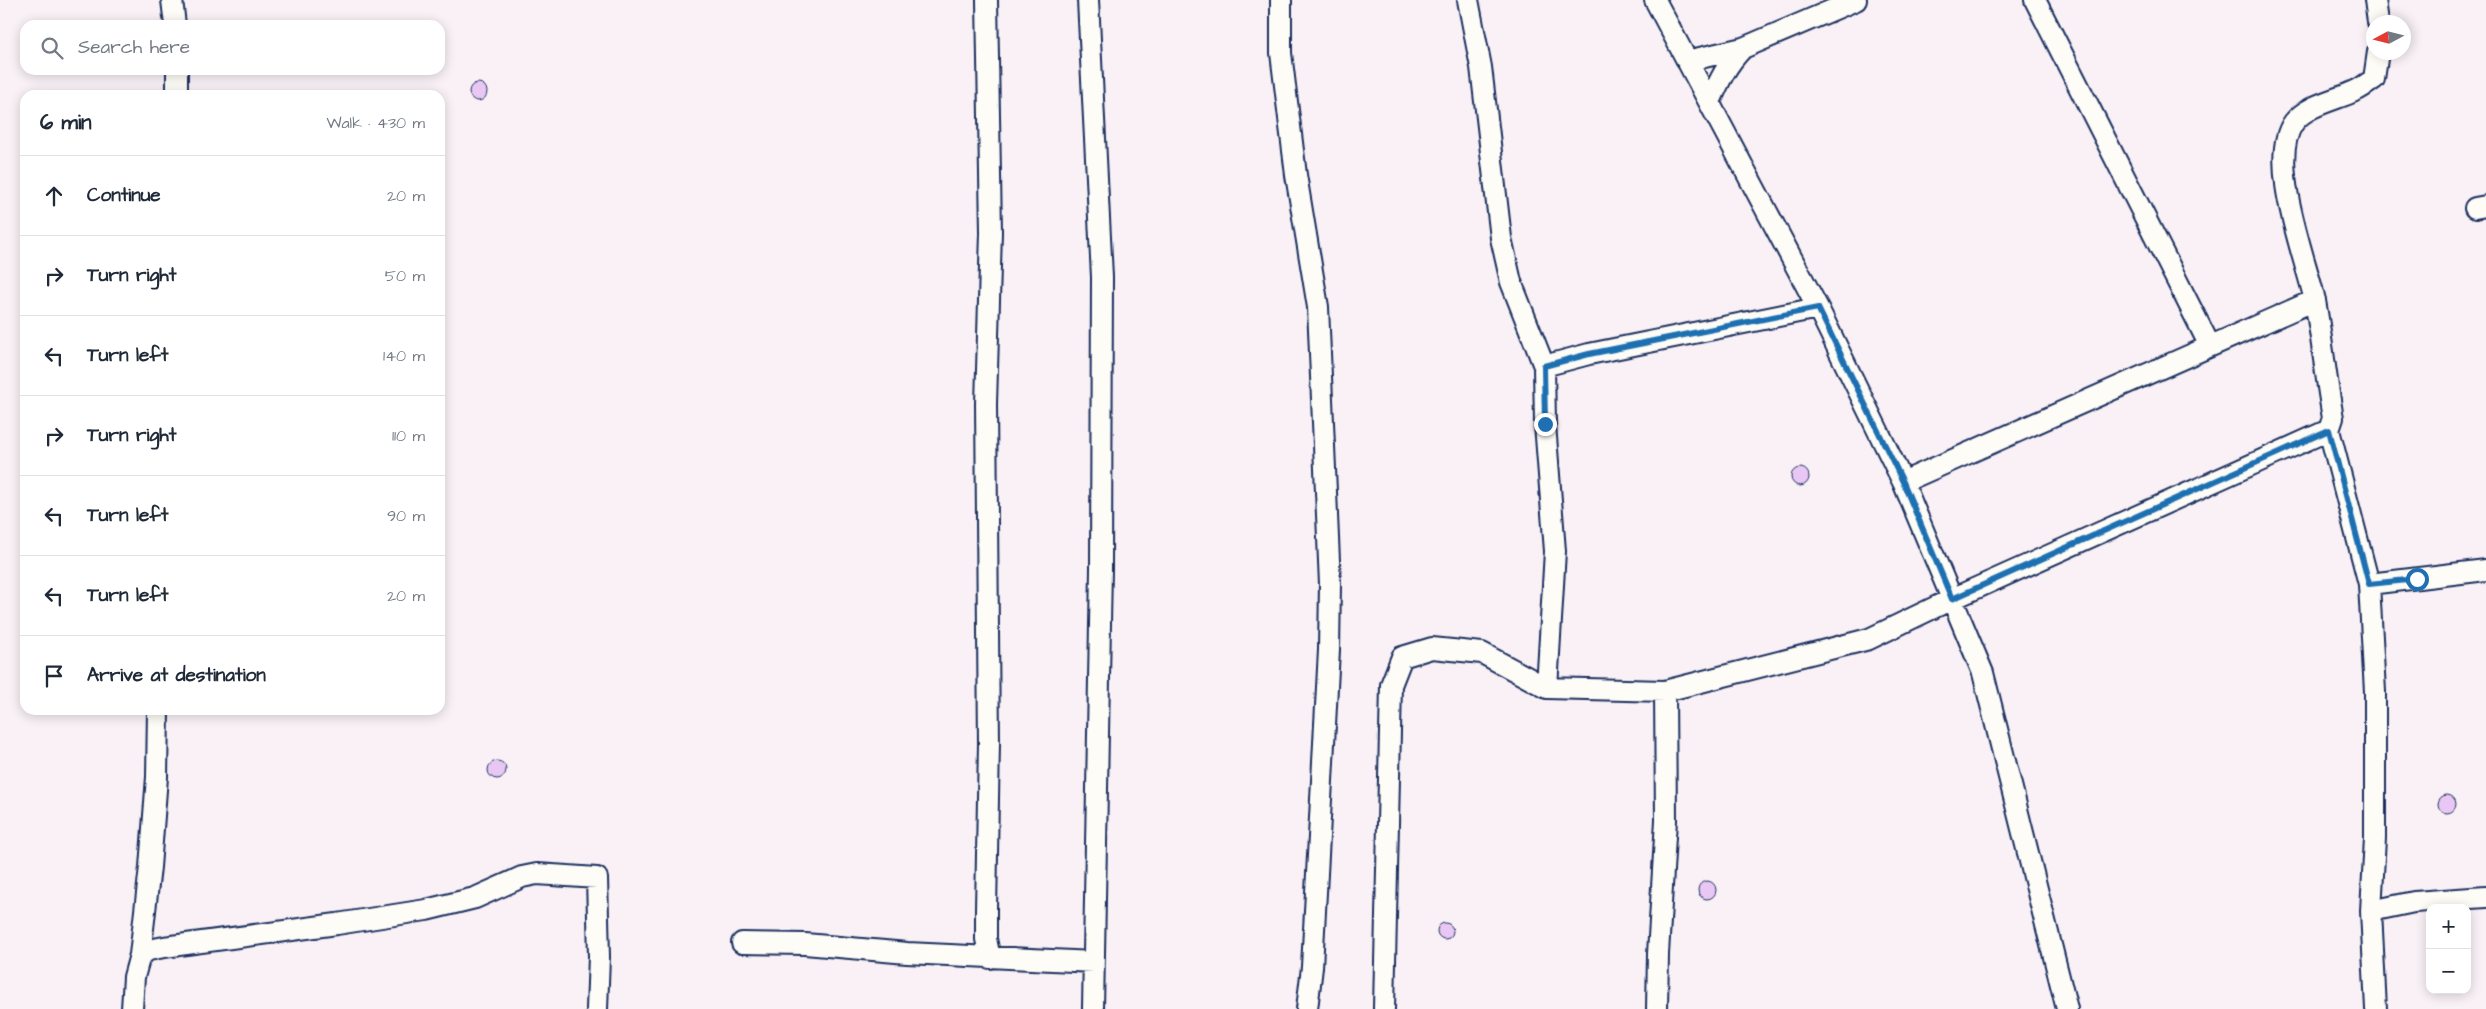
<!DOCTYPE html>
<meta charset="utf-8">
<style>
:root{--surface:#fff;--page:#f6f6f7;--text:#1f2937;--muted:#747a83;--line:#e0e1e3}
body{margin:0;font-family:"Architects Daughter",sans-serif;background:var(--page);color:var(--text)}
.controls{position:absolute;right:15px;bottom:15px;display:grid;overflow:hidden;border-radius:10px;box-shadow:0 2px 12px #0003}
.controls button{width:45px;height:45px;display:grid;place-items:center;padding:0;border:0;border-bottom:1px solid var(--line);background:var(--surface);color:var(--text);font:25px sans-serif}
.compass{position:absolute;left:2366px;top:15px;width:45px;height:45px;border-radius:50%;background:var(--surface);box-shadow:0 2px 12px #0003;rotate:263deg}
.stop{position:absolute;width:15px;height:15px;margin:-11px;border:4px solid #1f6fb2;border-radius:50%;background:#fff}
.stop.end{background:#1f6fb2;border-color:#fff;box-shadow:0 1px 5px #0008}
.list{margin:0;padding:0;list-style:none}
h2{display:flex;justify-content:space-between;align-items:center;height:65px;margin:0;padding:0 20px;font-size:21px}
h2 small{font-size:16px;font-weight:400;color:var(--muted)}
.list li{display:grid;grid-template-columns:32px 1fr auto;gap:15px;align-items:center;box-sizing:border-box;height:80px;padding:0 20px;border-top:1px solid var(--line)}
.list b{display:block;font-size:19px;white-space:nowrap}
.list em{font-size:16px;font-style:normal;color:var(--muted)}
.icon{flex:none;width:28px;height:28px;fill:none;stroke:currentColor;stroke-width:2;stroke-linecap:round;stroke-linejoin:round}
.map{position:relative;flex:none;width:2486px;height:1009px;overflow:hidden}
.search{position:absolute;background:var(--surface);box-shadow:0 2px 12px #0003;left:20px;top:20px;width:425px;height:55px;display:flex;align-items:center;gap:12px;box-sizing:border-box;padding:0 18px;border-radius:15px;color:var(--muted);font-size:19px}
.panel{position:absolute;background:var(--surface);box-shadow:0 2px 12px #0003;left:20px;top:90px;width:425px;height:625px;border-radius:15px}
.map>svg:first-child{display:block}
</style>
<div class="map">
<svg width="2486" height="1009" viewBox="0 0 2486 1009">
<rect width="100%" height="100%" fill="#f9f1f6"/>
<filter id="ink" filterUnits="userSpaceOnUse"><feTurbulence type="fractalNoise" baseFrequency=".02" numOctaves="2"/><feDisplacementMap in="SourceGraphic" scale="10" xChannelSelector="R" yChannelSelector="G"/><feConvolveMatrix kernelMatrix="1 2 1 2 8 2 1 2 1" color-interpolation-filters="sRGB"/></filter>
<g filter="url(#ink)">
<path fill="#e9c7f4" stroke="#1b2f5e" d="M469 92a9 9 0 1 1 18 0a9 9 0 1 1-18 0Z
M1791 477a9 9 0 1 1 18 0a9 9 0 1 1-18 0Z
M488 770a9 9 0 1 1 18 0a9 9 0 1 1-18 0Z
M2438 804a9 9 0 1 1 18 0a9 9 0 1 1-18 0Z
M1698 890a9 9 0 1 1 18 0a9 9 0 1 1-18 0Z
M1437 931a8 8 0 1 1 16 0a8 8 0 1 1-16 0Z"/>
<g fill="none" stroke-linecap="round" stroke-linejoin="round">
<defs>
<path id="minor" d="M172,0L175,25
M987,0L991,232L986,404L989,743L986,910V939L990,958
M1088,0L1102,277L1101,569L1093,1009
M1281,0V53L1296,175L1318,307L1330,584L1329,650L1312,967L1307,1009
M1468,0L1481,67L1501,238L1511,282L1544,366L1589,354L1818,308
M1655,0L1818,308L1903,482L1983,673L2067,1009
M2035,0L2210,346
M2375,0L2378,22
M1687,61L1743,48L1856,0
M177,95V70
M1710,102C1719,81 1727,64 1743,48
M2475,208L2486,206
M1544,366L1545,424L1555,551L1547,688
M1903,482L2315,300
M2369,584L2486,570
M2371,911L2414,902L2486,897
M742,943L805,944L907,953L1094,962
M140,955L149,950L164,947L337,924L426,910L475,898L522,877L537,874L597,878L599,957L597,1009
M132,1009L134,977L140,955L150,867L157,777L158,710
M1384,1009L1391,685L1402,657L1432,648L1482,653L1547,688L1665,691L1869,639L1952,599L2329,430
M1657,1009L1658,954L1666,820L1665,691
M2376,1009L2371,911L2375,838V692L2369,584L2329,430L2333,418C2326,379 2322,339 2315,301C2306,259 2266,160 2294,122C2307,105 2336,100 2355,91C2362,88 2368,83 2374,79L2378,52"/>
</defs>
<use href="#minor" stroke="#1b2f5e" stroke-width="24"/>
<use href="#minor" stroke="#fdfcf7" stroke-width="20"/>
</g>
</g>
<g fill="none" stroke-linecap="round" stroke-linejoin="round" filter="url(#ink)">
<path stroke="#1f6fb2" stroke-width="6" d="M1545,424L1544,366L1589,354L1818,308L1903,482L1952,599L2329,430L2369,584L2417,579"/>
</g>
</svg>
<div class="controls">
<button>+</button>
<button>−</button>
</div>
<svg class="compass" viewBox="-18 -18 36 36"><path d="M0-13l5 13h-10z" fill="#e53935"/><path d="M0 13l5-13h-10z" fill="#747a83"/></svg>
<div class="stop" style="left:2417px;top:579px"></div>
<div class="stop end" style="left:1545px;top:424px"></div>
<div class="search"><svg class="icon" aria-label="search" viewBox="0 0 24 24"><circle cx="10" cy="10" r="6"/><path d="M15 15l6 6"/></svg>Search here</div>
<section class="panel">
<h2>6 min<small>Walk · 430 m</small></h2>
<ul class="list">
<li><svg class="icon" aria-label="ahead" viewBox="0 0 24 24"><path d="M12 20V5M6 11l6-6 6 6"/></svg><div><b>Continue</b></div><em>20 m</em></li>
<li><svg class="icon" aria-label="right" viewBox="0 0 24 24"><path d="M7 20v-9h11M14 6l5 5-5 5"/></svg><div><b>Turn right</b></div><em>50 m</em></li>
<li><svg class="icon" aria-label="left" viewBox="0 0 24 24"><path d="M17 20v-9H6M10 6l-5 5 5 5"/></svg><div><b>Turn left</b></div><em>140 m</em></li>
<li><svg class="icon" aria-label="right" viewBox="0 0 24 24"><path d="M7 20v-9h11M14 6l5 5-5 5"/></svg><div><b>Turn right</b></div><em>110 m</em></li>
<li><svg class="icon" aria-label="left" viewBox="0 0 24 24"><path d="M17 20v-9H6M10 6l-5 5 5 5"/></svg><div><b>Turn left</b></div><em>90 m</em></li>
<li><svg class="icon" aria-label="left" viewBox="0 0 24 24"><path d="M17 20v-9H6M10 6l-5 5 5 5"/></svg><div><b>Turn left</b></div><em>20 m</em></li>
<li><svg class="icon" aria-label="arrive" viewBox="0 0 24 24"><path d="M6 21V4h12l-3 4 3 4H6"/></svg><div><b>Arrive at destination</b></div></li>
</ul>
</section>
</div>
